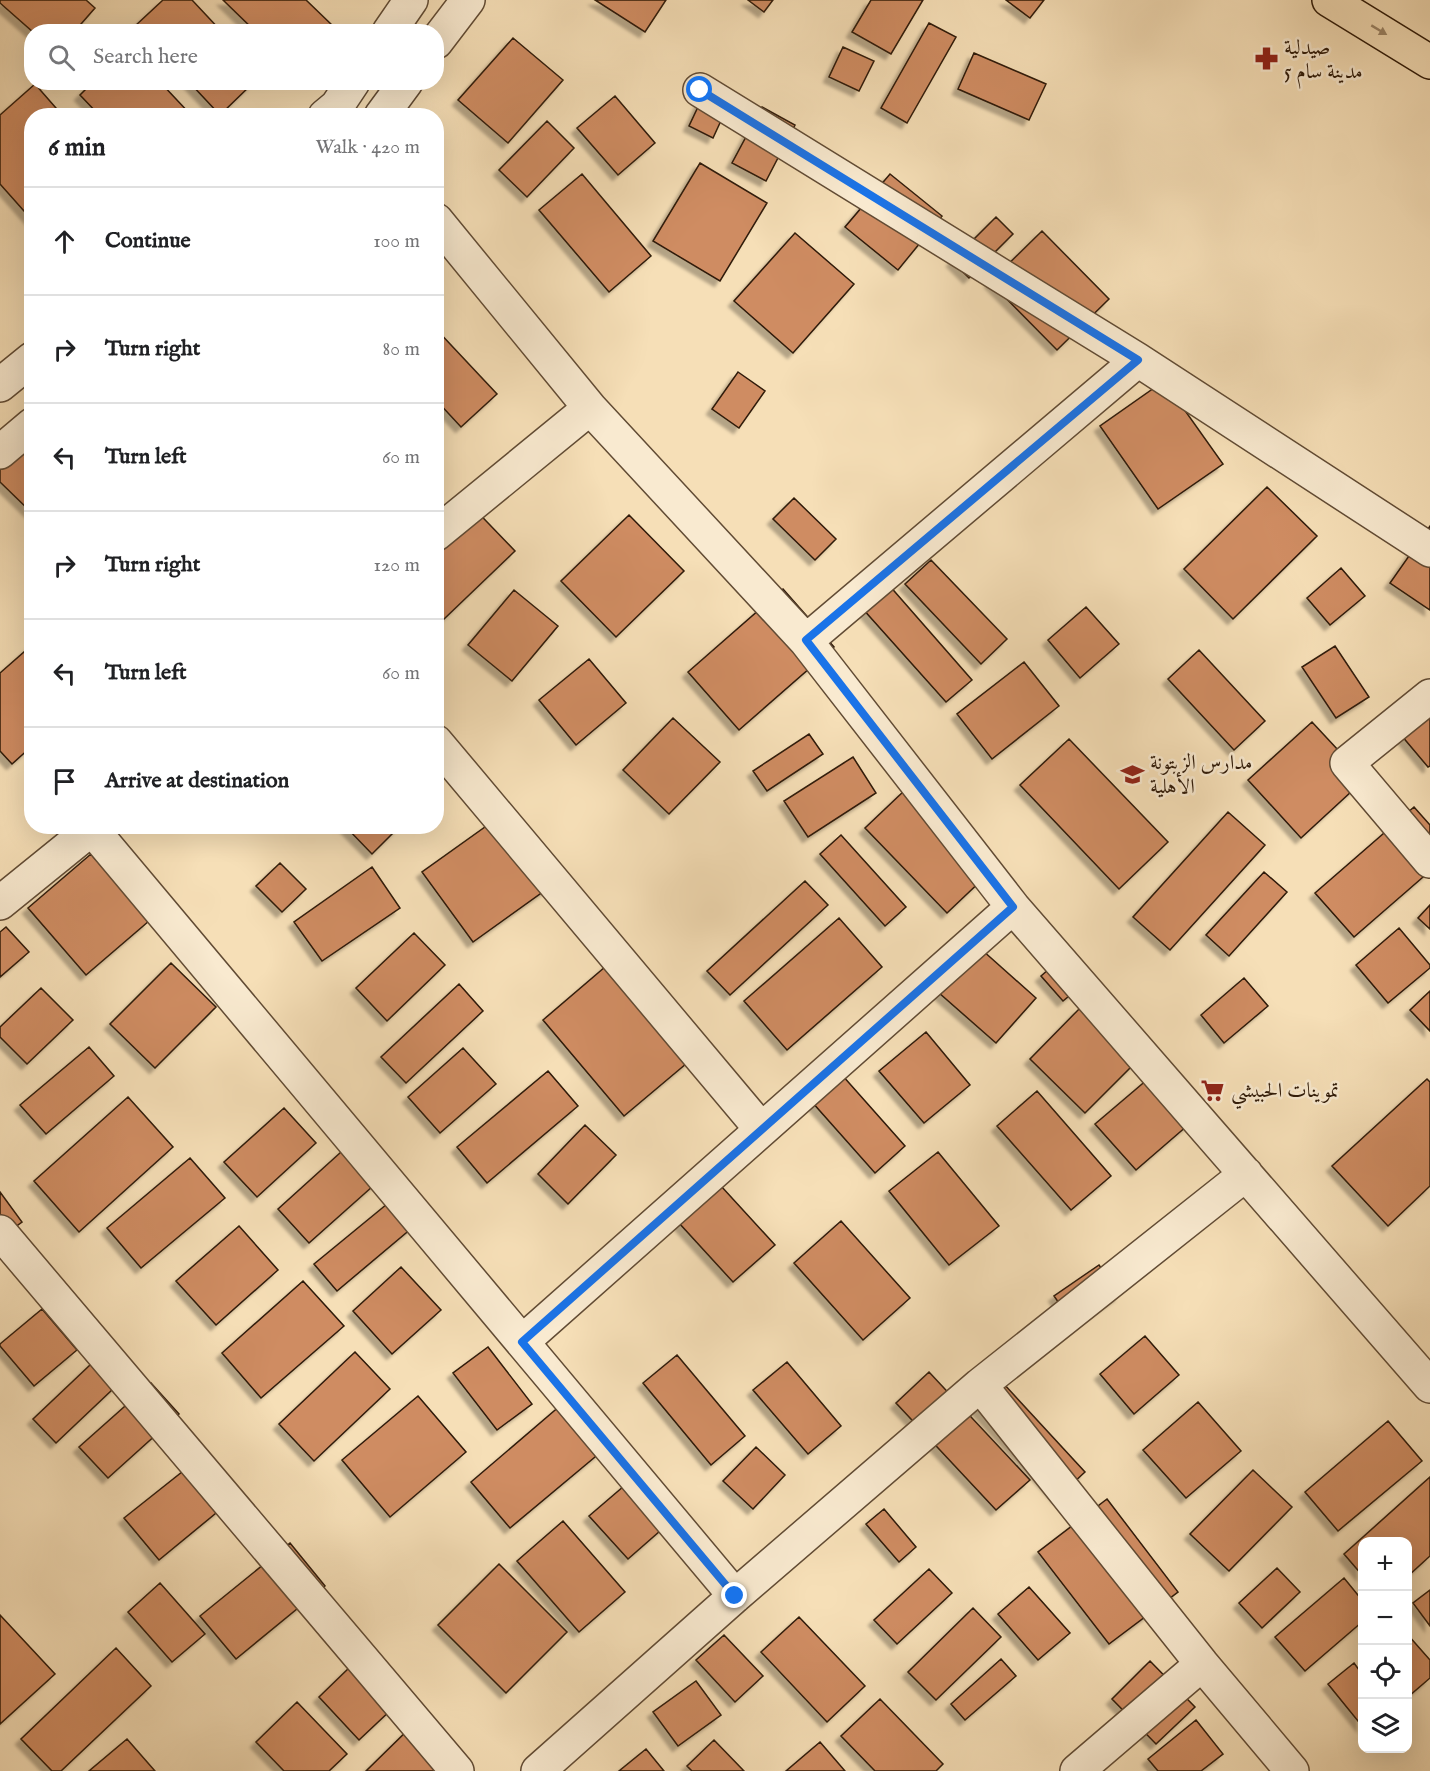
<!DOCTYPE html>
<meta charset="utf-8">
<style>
:root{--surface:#fff;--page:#f6f6f6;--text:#202124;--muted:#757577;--line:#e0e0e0}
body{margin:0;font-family:"IM FELL English",Amiri,serif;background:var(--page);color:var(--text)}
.controls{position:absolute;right:18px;bottom:18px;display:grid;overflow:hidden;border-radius:12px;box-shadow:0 6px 24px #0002}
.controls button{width:54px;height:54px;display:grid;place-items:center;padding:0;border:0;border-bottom:2px solid var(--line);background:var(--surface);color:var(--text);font:30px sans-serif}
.stop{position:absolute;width:18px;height:18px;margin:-14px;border:4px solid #1a73e8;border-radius:50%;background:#fff}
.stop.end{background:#1a73e8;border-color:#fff;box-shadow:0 2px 6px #0008}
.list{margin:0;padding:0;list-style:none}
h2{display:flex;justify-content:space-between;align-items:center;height:78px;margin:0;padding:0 24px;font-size:26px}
h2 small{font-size:20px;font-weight:400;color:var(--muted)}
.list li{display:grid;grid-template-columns:39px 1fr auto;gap:18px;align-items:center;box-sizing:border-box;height:108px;padding:0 24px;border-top:2px solid var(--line)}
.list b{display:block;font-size:22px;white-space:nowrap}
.list em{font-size:20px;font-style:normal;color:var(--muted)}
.icon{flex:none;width:33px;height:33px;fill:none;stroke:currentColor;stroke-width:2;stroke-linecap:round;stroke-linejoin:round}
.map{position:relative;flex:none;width:1430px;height:1771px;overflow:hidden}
.search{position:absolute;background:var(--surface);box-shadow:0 6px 24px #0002;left:24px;top:24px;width:420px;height:66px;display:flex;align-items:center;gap:15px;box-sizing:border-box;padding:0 21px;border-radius:24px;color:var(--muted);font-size:22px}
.panel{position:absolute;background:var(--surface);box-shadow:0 6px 24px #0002;left:24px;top:108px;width:420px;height:726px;border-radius:24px}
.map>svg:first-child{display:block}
</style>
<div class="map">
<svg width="1430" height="1771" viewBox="0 0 1430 1771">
<defs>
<filter id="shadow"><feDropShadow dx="-5.5" dy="5.5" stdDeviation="1.5" flood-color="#0004"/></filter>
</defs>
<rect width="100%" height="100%" fill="#f6dfb7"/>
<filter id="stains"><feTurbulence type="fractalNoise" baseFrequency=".00333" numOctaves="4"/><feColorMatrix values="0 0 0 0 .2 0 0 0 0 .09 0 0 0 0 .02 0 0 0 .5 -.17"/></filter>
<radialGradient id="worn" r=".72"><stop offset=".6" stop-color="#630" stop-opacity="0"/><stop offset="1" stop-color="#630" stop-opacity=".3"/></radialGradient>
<path fill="#cf8c62" stroke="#2f1a08" stroke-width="1.5" filter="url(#shadow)" d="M0,0H86L95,8L74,32H33L0,3Z
M163,0H192L222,32H140L135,26Z
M223,0H306L333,26L327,32H256Z
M595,0H666L645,32Z
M748,0H773L764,12Z
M871,0H923L891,54L852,32Z
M1006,0H1044L1030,18Z
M929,23L956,37L907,123L881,108Z
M513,38L563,80L508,143L458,100Z
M843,47L874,61L859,91L829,77Z
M974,53L1046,84L1029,120L958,89Z
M93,82H160L192,116H100L80,95Z
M189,82H254L220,115Z
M35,84L63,116H32V220L0,184V115Z
M706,90L730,101L713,138L689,126Z
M615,96L655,143L618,175L577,128Z
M762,107L795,125L766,181L732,163Z
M547,121L574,148L527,197L499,170Z
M700,163L767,203L720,281L653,241Z
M582,174L651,256L609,292L539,210Z
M890,174L942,216L898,270L845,227Z
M996,217L1013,234L969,278L952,261Z
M1042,231L1109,299L1057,350L990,282Z
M795,233L854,284L793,353L734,301Z
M436,329L497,394L461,427L436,400Z
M738,372L765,391L739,428L712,409Z
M1164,381L1223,464L1158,509L1100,426Z
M32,434V513L0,482V466Z
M1267,487L1317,536L1233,619L1184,569Z
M463,497L515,551L443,620L436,613V522Z
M794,498L836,539L815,560L773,519Z
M629,515L684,571L616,637L561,581Z
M1430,526V610L1390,583Z
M931,560L1007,639L981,664L905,584Z
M1341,568L1365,596L1330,625L1307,598Z
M888,584L972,680L946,702L862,608Z
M783,589L834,647L739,730L688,672Z
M514,590L558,626L512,681L468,645Z
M1086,607L1119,644L1080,678L1048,640Z
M32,645V746L12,764L0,751V673Z
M1335,646L1369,697L1336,718L1302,667Z
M1199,650L1265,721L1234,750L1168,679Z
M589,659L626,703L576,745L539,700Z
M1024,662L1059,706L992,759L957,714Z
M1430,701V766L1428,767L1396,729Z
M673,718L720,762L669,814L623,770Z
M1312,722L1365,779L1301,838L1248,780Z
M809,734L823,754L767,791L753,771Z
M1069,739L1168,842L1119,889L1020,785Z
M853,757L876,793L808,837L784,801Z
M905,790L987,875L947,913L865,828Z
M1414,807L1430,825V871L1354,937L1315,893Z
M1228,812L1265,845L1170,950L1133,917Z
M499,817L551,886L473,942L422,872Z
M345,826H400L372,854Z
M841,835L906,907L885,926L820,854Z
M91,854L149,921L86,975L28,908Z
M280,863L306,889L282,912L256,886Z
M372,867L400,908L322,961L294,922Z
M1264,872L1287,892L1229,956L1206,935Z
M805,881L828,905L730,995L707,971Z
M1430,905V929L1418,918Z
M839,918L882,967L787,1050L744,1001Z
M6,927L29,952L0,977V932Z
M1399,928L1430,965V968L1388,1003L1356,965Z
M414,933L445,965L387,1021L356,988Z
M963,933L1036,998L996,1043L922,978Z
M1071,950L1093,976L1063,1001L1041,976Z
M612,961L693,1058L624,1116L543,1020Z
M171,963L216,1007L155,1068L110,1024Z
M1244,978L1268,1006L1224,1043L1201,1015Z
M459,984L483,1011L406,1083L381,1057Z
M41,988L73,1020L27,1064L0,1037V1027Z
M1430,991V1031L1410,1010Z
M1080,1008L1135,1063L1085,1113L1030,1059Z
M926,1032L970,1085L924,1123L879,1071Z
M89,1047L114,1076L46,1134L20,1105Z
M463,1048L496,1084L440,1133L408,1097Z
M548,1071L578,1106L487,1183L457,1147Z
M1155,1073L1195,1119L1136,1170L1095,1124Z
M842,1075L905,1146L875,1173L812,1102Z
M1427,1079L1430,1082V1186L1388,1226L1332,1166Z
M1037,1091L1111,1176L1071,1210L997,1126Z
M128,1097L173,1147L79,1232L34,1181Z
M284,1108L316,1143L257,1197L224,1162Z
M585,1125L616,1155L568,1204L538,1174Z
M351,1143L382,1178L309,1243L278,1209Z
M938,1152L999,1226L949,1265L889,1191Z
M190,1158L225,1198L141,1268L107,1228Z
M409,1186L431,1212L337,1291L314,1264Z
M721,1186L775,1245L733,1282L679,1223Z
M0,1192L22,1222L0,1238Z
M841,1221L910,1298L863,1340L794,1263Z
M239,1226L278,1270L216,1325L176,1281Z
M1099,1265L1120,1295L1075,1326L1054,1296Z
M401,1267L441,1310L392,1354L353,1311Z
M303,1281L344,1326L261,1398L222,1353Z
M42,1309L77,1350L34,1386L0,1346V1344Z
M1145,1336L1179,1375L1134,1414L1100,1374Z
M109,1347L132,1371L56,1443L33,1419Z
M488,1347L532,1404L497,1430L453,1373Z
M355,1352L390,1389L314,1461L279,1424Z
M677,1355L745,1436L711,1465L643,1383Z
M787,1362L841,1426L808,1454L753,1390Z
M929,1372L1030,1480L996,1510L896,1403Z
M151,1383L179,1414L108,1478L79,1447Z
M1003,1383L1085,1472L1058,1497L976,1407Z
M418,1396L466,1452L390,1517L342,1460Z
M1198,1402L1241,1451L1186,1498L1143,1450Z
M561,1405L601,1452L510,1528L471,1482Z
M1388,1421L1422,1461L1338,1531L1305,1492Z
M756,1447L785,1475L753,1509L723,1481Z
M187,1468L221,1509L159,1560L124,1518Z
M1253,1470L1292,1507L1229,1571L1190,1534Z
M638,1474L676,1517L628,1559L589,1516Z
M1430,1477V1556L1408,1576V1542H1362V1575L1344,1554Z
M1107,1499L1178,1592L1109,1644L1038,1552Z
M884,1509L916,1547L899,1562L866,1524Z
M563,1521L625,1592L579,1632L517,1561Z
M290,1543L325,1586L236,1659L200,1616Z
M499,1564L567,1632L506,1693L438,1625Z
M1277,1568L1300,1592L1262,1628L1239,1603Z
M929,1569L952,1593L897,1644L874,1620Z
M1344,1578L1362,1600V1622L1305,1671L1275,1637Z
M160,1583L205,1634L172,1662L128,1612Z
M1029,1587L1070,1633L1038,1660L998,1614Z
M1430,1590V1626L1413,1603Z
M973,1608L1001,1637L936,1700L908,1672Z
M0,1615L55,1674L0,1724Z
M799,1617L865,1686L827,1722L761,1652Z
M724,1635L763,1676L735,1702L696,1660Z
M1408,1635L1430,1660V1678L1409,1696L1408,1694Z
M116,1648L151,1686L61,1771H52L21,1739Z
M1001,1659L1016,1676L965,1720L951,1704Z
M1150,1661L1195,1707L1156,1744L1112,1699Z
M1354,1663L1362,1674V1726L1328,1684Z
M352,1665L393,1708L359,1740L319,1697Z
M696,1681L721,1715L678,1746L653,1712Z
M880,1699L943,1764L936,1771H875L841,1736Z
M297,1702L347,1754L329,1771H284L256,1742Z
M1196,1720L1223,1754L1201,1771H1158L1148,1759Z
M414,1724L442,1771H366Z
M127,1739L155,1771H89Z
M714,1740L744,1771H692L687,1766Z
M820,1742L845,1771H786Z
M646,1749L664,1771H619Z"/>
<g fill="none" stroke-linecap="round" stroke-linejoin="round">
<defs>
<path id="minor" d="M389,32L411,0
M436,42L468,0
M700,90L1138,360
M325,116L337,106L353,82
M381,116L406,82
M436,220L590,408L806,641L1013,907L1430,1386
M0,385L32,359
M0,452L32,425
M436,534L590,408
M806,641L1138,360L1430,550
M1430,696L1347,763L1430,861
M436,742L761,1129
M92,829L735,1596
M0,903L95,826
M0,1232L457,1771
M522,1342L1013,907
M980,1385L1202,1664L1292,1771
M538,1771L735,1596L980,1385L1246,1174
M1077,1771L1202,1664"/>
<path id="major" d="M1329,0L1430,62"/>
</defs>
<use href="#minor" stroke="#614b34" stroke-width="36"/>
<use href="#major" stroke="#2f1a08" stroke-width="36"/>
<use href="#minor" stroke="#f9ead0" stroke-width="33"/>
<use href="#major" stroke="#f6dfb7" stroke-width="33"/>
</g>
<defs><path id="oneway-solid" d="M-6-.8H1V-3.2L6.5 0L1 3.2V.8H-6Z" transform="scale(1.5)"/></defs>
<use fill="#9c8668" href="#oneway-solid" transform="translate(1379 30) rotate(31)"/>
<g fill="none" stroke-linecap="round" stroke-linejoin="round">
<path stroke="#1a73e8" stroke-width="8" d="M700,90L1138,360L806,640L1013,907L522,1342L735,1596"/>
</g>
<defs>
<symbol id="pharmacy-bare" viewBox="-9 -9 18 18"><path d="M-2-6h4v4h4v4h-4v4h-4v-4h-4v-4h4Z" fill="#8f2418" stroke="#f9ead0" stroke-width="2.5" paint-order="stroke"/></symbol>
<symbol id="school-bare" viewBox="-9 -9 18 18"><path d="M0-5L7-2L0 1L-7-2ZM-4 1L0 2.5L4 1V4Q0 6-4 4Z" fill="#8f2418" stroke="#f9ead0" stroke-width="2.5" paint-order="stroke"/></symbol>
<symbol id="supermarket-bare" viewBox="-9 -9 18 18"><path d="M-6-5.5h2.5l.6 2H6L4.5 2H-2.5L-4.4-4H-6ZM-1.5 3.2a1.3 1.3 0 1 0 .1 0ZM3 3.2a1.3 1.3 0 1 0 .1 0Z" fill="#8f2418" stroke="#f9ead0" stroke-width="2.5" paint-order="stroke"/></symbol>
</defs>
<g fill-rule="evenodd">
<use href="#pharmacy-bare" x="1250" y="42" width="33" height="33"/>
<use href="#school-bare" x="1116" y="758" width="33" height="33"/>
<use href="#supermarket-bare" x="1196" y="1074" width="33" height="33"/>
</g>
<g text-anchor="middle" stroke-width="5" stroke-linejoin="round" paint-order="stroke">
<g font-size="21" fill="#2f1a08" stroke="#f9ead0" text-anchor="start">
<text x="1284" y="54">صيدلية<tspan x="1284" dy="24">مدينة سام 5</tspan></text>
<text x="1150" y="769">مدارس الزيتونة<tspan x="1150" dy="24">الأهلية</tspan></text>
<text x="1231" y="1097">تموينات الحبيشي</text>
</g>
</g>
<rect width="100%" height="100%" filter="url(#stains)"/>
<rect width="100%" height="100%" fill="url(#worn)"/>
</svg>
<div class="controls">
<button>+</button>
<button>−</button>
<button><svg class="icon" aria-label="locate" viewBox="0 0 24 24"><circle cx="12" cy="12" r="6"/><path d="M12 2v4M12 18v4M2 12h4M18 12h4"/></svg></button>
<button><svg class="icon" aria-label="layers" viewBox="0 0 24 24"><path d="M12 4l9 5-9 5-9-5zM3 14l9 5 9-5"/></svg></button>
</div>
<div class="stop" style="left:700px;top:90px"></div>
<div class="stop end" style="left:735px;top:1596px"></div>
<div class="search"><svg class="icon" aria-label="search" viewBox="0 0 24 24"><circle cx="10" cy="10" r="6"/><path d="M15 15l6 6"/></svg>Search here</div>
<section class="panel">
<h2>6 min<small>Walk · 420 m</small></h2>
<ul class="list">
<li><svg class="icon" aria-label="ahead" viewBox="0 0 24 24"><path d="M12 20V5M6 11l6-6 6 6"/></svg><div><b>Continue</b></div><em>100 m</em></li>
<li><svg class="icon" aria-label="right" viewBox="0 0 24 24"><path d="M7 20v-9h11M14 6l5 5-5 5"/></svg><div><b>Turn right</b></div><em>80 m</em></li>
<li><svg class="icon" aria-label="left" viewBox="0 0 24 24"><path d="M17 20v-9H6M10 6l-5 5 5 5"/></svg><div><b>Turn left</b></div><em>60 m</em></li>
<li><svg class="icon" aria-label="right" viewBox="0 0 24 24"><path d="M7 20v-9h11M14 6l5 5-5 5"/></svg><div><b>Turn right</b></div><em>120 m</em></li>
<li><svg class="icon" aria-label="left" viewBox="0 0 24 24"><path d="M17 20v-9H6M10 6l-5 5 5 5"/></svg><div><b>Turn left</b></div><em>60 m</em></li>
<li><svg class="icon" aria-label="arrive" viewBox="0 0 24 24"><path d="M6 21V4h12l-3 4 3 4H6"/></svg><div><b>Arrive at destination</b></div></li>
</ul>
</section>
</div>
